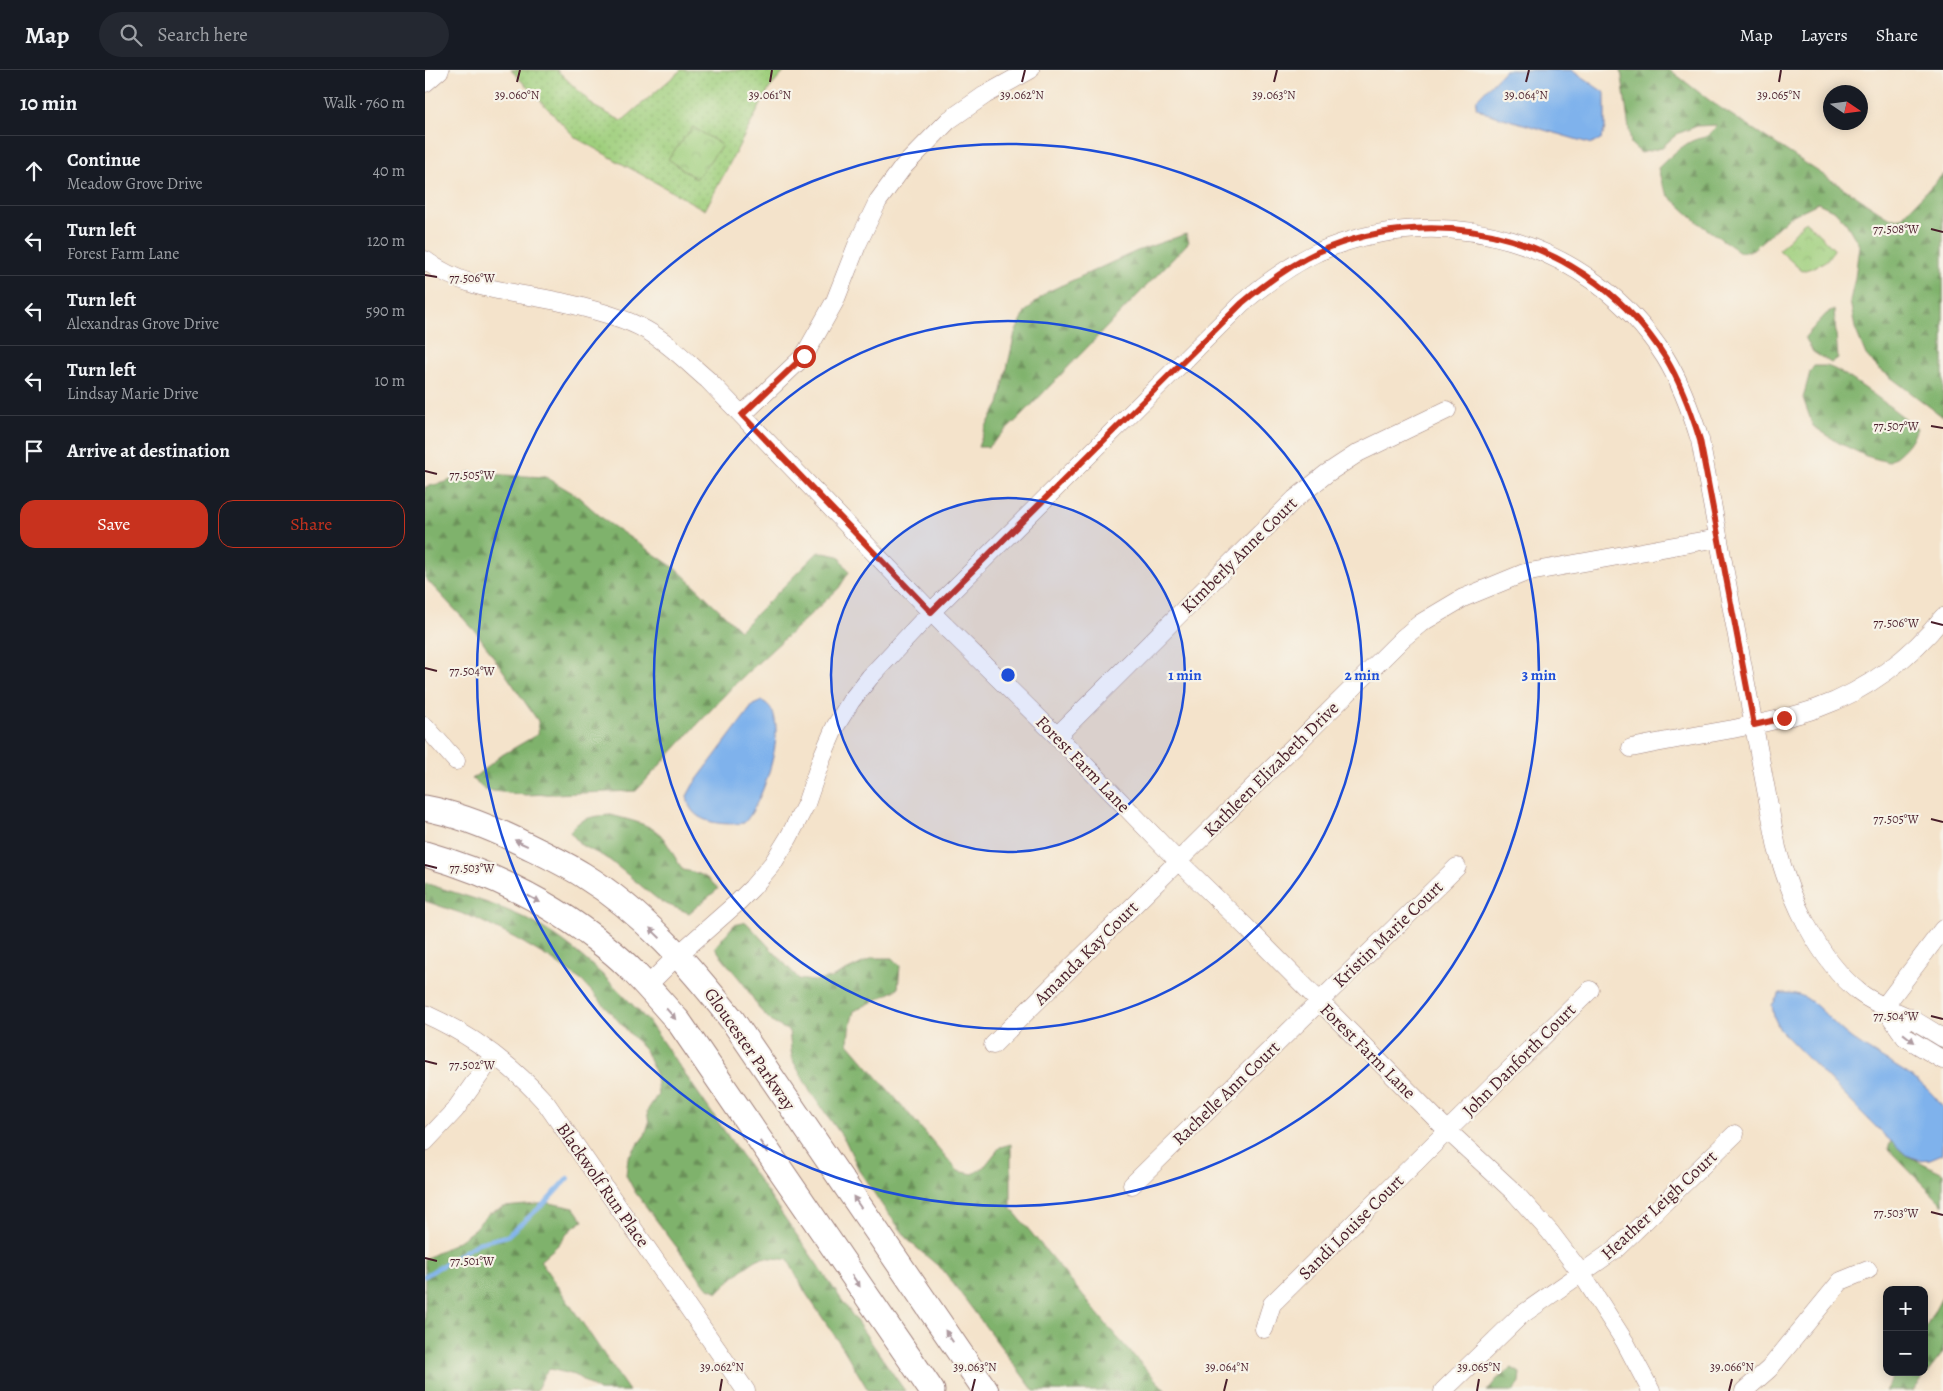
<!DOCTYPE html>
<meta charset="utf-8">
<style>
:root{--surface:#171b24;--page:#242831;--text:#f1f3f6;--muted:#9ea1a6;--line:#363941;--accent:#c8321e}
body{margin:0;font-family:Alegreya,serif;background:var(--page);color:var(--text)}
.controls{position:absolute;right:15px;bottom:15px;display:grid;overflow:hidden;border-radius:10px;box-shadow:0 2px 12px #0003}
.controls button{width:45px;height:45px;display:grid;place-items:center;padding:0;border:0;border-bottom:1px solid var(--line);background:var(--surface);color:var(--text);font:25px sans-serif}
.compass{position:absolute;left:1398px;top:15px;width:45px;height:45px;border-radius:50%;background:var(--surface);box-shadow:0 2px 12px #0003;rotate:103deg}
.stop{position:absolute;width:15px;height:15px;margin:-11px;border:4px solid #c8321e;border-radius:50%;background:#fff}
.stop.end{background:#c8321e;border-color:#fff;box-shadow:0 1px 5px #0008}
.list{margin:0;padding:0;list-style:none}
h2{display:flex;justify-content:space-between;align-items:center;height:65px;margin:0;padding:0 20px;font-size:21px}
h2 small{font-size:16px;font-weight:400;color:var(--muted)}
.list li{display:grid;grid-template-columns:32px 1fr auto;gap:15px;align-items:center;box-sizing:border-box;height:70px;padding:0 20px;border-top:1px solid var(--line)}
.list b{display:block;font-size:19px;white-space:nowrap}
.list p{margin:0;font-size:16px;white-space:nowrap;color:var(--muted)}
.list em{font-size:16px;font-style:normal;color:var(--muted)}
.actions{display:flex;gap:10px;padding:15px 20px}
.actions a{flex:1;padding:11px 0;border:1px solid var(--accent);border-radius:15px;text-align:center;font-size:18px;color:var(--accent)}
.actions .main{background:var(--accent);color:#fff}
.icon{flex:none;width:28px;height:28px;fill:none;stroke:currentColor;stroke-width:2;stroke-linecap:round;stroke-linejoin:round}
.map{position:relative;flex:none;width:1518px;height:1321px;overflow:hidden}
header{display:flex;align-items:center;gap:30px;box-sizing:border-box;height:70px;padding:0 25px;background:var(--surface);border-bottom:1px solid var(--line)}
header strong{font-size:24px}
nav{display:flex;gap:28px;margin-inline-start:auto;font-size:18px}
.search{width:350px;height:45px;background:var(--page);display:flex;align-items:center;gap:12px;box-sizing:border-box;padding:0 18px;border-radius:28px;color:var(--muted);font-size:19px}
main{display:flex}
aside{flex:1;background:var(--surface)}
.map>svg:first-child{display:block}
</style>
<header>
<strong>Map</strong>
<div class="search"><svg class="icon" aria-label="search" viewBox="0 0 24 24"><circle cx="10" cy="10" r="6"/><path d="M15 15l6 6"/></svg>Search here</div>
<nav><a>Map</a><a>Layers</a><a>Share</a></nav>
</header>
<main>
<aside>
<h2>10 min<small>Walk · 760 m</small></h2>
<ul class="list">
<li><svg class="icon" aria-label="ahead" viewBox="0 0 24 24"><path d="M12 20V5M6 11l6-6 6 6"/></svg><div><b>Continue</b><p>Meadow Grove Drive</p></div><em>40 m</em></li>
<li><svg class="icon" aria-label="left" viewBox="0 0 24 24"><path d="M17 20v-9H6M10 6l-5 5 5 5"/></svg><div><b>Turn left</b><p>Forest Farm Lane</p></div><em>120 m</em></li>
<li><svg class="icon" aria-label="left" viewBox="0 0 24 24"><path d="M17 20v-9H6M10 6l-5 5 5 5"/></svg><div><b>Turn left</b><p>Alexandras Grove Drive</p></div><em>590 m</em></li>
<li><svg class="icon" aria-label="left" viewBox="0 0 24 24"><path d="M17 20v-9H6M10 6l-5 5 5 5"/></svg><div><b>Turn left</b><p>Lindsay Marie Drive</p></div><em>10 m</em></li>
<li><svg class="icon" aria-label="arrive" viewBox="0 0 24 24"><path d="M6 21V4h12l-3 4 3 4H6"/></svg><div><b>Arrive at destination</b></div></li>
</ul>
<div class="actions"><a class="main">Save</a><a>Share</a></div>
</aside>
<div class="map">
<svg width="1518" height="1321" viewBox="0 0 1518 1321">
<defs>
<pattern id="grass-dots" width="8" height="8" patternUnits="userSpaceOnUse" patternTransform="scale(1.25)"><rect width="8" height="8" fill="#9fcf7d"/><path d="M2 2h.1M6 6h.1" fill="none" stroke="#8ab16c" stroke-width="1.8" stroke-linecap="round"/></pattern>
<pattern id="forest-firs" width="22" height="20" patternUnits="userSpaceOnUse" patternTransform="scale(1.25)"><rect width="22" height="20" fill="#7fb26c"/><path d="M5 1l3.5 6h-7zM16 11l3.5 6h-7z" fill="#6a9059"/></pattern>
<pattern id="park-crowns" width="20" height="18" patternUnits="userSpaceOnUse" patternTransform="scale(1.25)"><rect width="20" height="18" fill="#9fcf7d"/><path d="M2 6a3 3 0 1 1 6 0M12 15a3 3 0 1 1 6 0" fill="none" stroke="#8ab16c"/></pattern>
</defs>
<rect width="100%" height="100%" fill="#f7f3e8"/>
<filter id="ink" filterUnits="userSpaceOnUse"><feTurbulence type="fractalNoise" baseFrequency=".02" numOctaves="2"/><feDisplacementMap in="SourceGraphic" scale="10" xChannelSelector="R" yChannelSelector="G"/><feConvolveMatrix kernelMatrix="1 2 1 2 8 2 1 2 1" color-interpolation-filters="sRGB"/></filter>
<filter id="wash" filterUnits="userSpaceOnUse"><feTurbulence type="fractalNoise" baseFrequency=".0096" numOctaves="4" result="noise"/><feDisplacementMap in="SourceGraphic" scale="20" xChannelSelector="R" yChannelSelector="G"/><feGaussianBlur stdDeviation="1.12" result="paint"/><feColorMatrix in="noise" values="0 0 0 0 0 0 0 0 0 0 0 0 0 0 0 0 0 1.4 0 .05"/><feComposite in="paint" operator="in"/></filter>
<g filter="url(#wash)">
<rect width="100%" height="100%" fill="#f4e3cb"/>
<path fill="url(#grass-dots)" stroke="#747754" d="M86,0H132L170,37L197,51L256,0H361L344,19L280,140L151,68Z"/>
<path fill="url(#forest-firs)" stroke="#64684c" d="M1196,0H1245L1288,33L1466,149L1476,148L1518,104V347L1452,297L1441,285L1430,258L1425,231L1430,208L1434,175L1421,153L1410,141L1393,133L1364,147L1326,181L1315,182L1276,155L1244,126L1237,114L1233,98C1242,89 1252,80 1263,73C1279,64 1279,73 1292,55L1272,56L1252,64L1236,78L1216,83L1206,74Z
M761,164L764,172L594,348L563,377H553L560,358L574,334L590,263L601,241L622,222L712,181Z
M1409,240L1413,288L1406,293L1388,282L1380,267L1401,244Z
M1389,296C1393,296 1397,296 1401,296C1418,299 1476,345 1492,358C1487,373 1477,383 1463,392L1441,386L1414,373L1388,356L1378,328L1385,302Z
M44,402L79,405L121,407L151,425L182,452L254,501L315,560L393,482L414,486L424,502L414,518L309,615L211,721L100,725L60,720L47,709L77,685L113,664V651L52,563L0,508V417L21,412Z
M186,745C203,750 229,754 239,769C246,779 251,790 258,800C274,803 282,805 293,819L264,843L236,832L182,788L156,775L145,762C154,747 170,746 186,745Z
M0,813C41,827 87,837 124,862C161,886 193,919 223,951L480,1321L443,1320L418,1278L380,1222L363,1190C358,1189 341,1187 336,1188C327,1190 299,1215 293,1222L282,1217L210,1122L201,1105L203,1087L220,1065L224,1053L222,1041L233,1024L231,1006L220,980L157,911L126,889L90,868L50,848L0,831Z
M321,852L374,909L389,911L406,908L448,888H467L475,896L473,919L429,941L424,960L423,973L533,1101L548,1104L559,1097L575,1077L586,1074V1138L690,1265L741,1321H609L518,1200L486,1173L459,1138L435,1102L420,1070L386,1023L367,989L364,961L348,953L336,941L318,913L298,889L290,877L309,855Z
M1466,1071L1481,1085L1518,1103V1135L1463,1079Z
M125,1133L149,1138L158,1151L146,1159L133,1175L115,1191L204,1321H174L150,1305L125,1299L120,1303L111,1321H0V1189L32,1172L46,1162L63,1144L79,1137Z
M1518,1225V1283L1488,1321H1460L1471,1302H1499V1261Z
M1087,1298L1095,1303L1094,1312L1089,1321H1062L1072,1309Z"/>
<path fill="url(#park-crowns)" stroke="#747754" d="M268,57L297,75L271,109L243,89Z
M1380,151L1409,179C1404,193 1390,197 1377,201L1354,180Z"/>
<path fill="#7fb2ec" stroke="#64688c" d="M1080,0H1146L1180,23V58L1177,68L1167,74L1061,43L1051,37L1052,29Z
M337,631C370,645 337,735 319,753C303,755 274,755 265,737C263,734 263,729 262,726L268,715L328,635Z
M1355,923C1365,923 1372,923 1381,928C1396,937 1407,953 1421,964C1452,990 1496,1003 1518,1038L1517,1084L1505,1089L1494,1090L1481,1085L1457,1063L1355,960L1349,947L1347,935Z"/>
<g fill="none" stroke-linecap="round" stroke-linejoin="round">
<path stroke="#7fb2ec" stroke-width="4.5" d="M0,1206L53,1173L82,1166L121,1132L143,1108"/>
</g>
</g>
<g filter="url(#ink)">
<g fill="none" stroke-linecap="round" stroke-linejoin="round">
<defs>
<path id="minor" d="M0,13L15,0
M0,190C43,223 99,222 149,235C172,241 200,248 221,260C244,273 263,293 283,310L506,542L632,666L753,791L820,856L1023,1061L1090,1123L1125,1162L1156,1203L1200,1272L1226,1321
M317,345L379,286L410,231L432,175L453,131L478,97L524,50L560,25L605,0
M0,656L31,691
M632,666L870,429L901,404L933,383L1022,340
M1206,678C1240,671 1274,665 1308,659C1336,653 1366,648 1393,638C1441,621 1487,587 1518,547
M222,916L253,885L312,833L327,818L348,793L364,767L381,734L397,687L410,657L426,631L445,607L506,542L817,233C841,213 865,195 893,182C1019,128 1165,170 1240,287C1256,313 1266,341 1275,370L1352,778C1365,828 1393,889 1434,922C1449,934 1468,940 1485,948C1496,954 1507,961 1518,968
M1459,937L1518,859
M1459,937L1480,967L1518,990
M0,944C47,965 87,995 121,1033L321,1321
M568,975L978,568L996,553L1038,528L1099,503L1293,468
M0,1072L30,1040L69,985
M707,1115L1032,797
M839,1259L847,1234L1165,920
M1018,1321L1095,1246L1191,1179L1310,1064
M1319,1321L1344,1299L1416,1211L1443,1200"/>
<path id="secondary" d="M0,738C32,744 64,757 93,771C115,782 137,792 158,805C218,842 265,896 308,951L561,1321
M0,784C66,803 129,834 182,878C209,899 231,927 254,952L507,1321"/>
</defs>
<use href="#minor" stroke="#9f817b" stroke-width="19"/>
<use href="#secondary" stroke="#9f817b" stroke-width="27"/>
<use href="#minor" stroke="#fff" stroke-width="18"/>
<use href="#secondary" stroke="#fff" stroke-width="25"/>
</g>
<defs><path id="oneway-solid" d="M-6-.8H1V-3.2L6.5 0L1 3.2V.8H-6Z" transform="scale(1.25)"/></defs>
<g fill="#ae9aa0">
<use href="#oneway-solid" transform="translate(96 773) rotate(-155)"/>
<use href="#oneway-solid" transform="translate(109 829) rotate(29)"/>
<use href="#oneway-solid" transform="translate(230 863) rotate(-136)"/>
<use href="#oneway-solid" transform="translate(246 944) rotate(49)"/>
<use href="#oneway-solid" transform="translate(1484 968) rotate(38)"/>
<use href="#oneway-solid" transform="translate(339 1077) rotate(55)"/>
<use href="#oneway-solid" transform="translate(432 1132) rotate(-124)"/>
<use href="#oneway-solid" transform="translate(431 1211) rotate(55)"/>
<use href="#oneway-solid" transform="translate(524 1266) rotate(-124)"/>
</g>
</g>
<g fill="none" stroke-linecap="round" stroke-linejoin="round" filter="url(#ink)">
<path stroke="#c8321e" stroke-width="6" d="M379,286L317,345L506,542L817,233C841,213 865,195 893,182C1019,127 1166,170 1240,287C1256,313 1266,341 1275,370L1329,655L1359,648"/>
</g>
<path fill="none" stroke="#4a1f2b" stroke-width="2" d="M92,12L95,0M345,12L347,0M597,12L600,0M849,12L852,0M1101,12L1104,0M1354,12L1356,0M1506,159L1518,162M0,205L12,207M1506,356L1518,358M0,401L12,404M1506,552L1518,555M0,598L12,601M1506,749L1518,752M0,795L12,798M1506,946L1518,949M0,991L12,994M1506,1142L1518,1145M0,1188L12,1191M295,1321L297,1309M547,1321L550,1309M799,1321L802,1309M1052,1321L1054,1309M1304,1321L1307,1309"/>
<circle cx="583" cy="605" r="177" fill="#1d4ed8" fill-opacity=".12"/>
<g fill="none" stroke="#1d4ed8" stroke-width="2.5">
<circle cx="583" cy="605" r="177"/>
<circle cx="583" cy="605" r="354"/>
<circle cx="583" cy="605" r="531"/>
</g>
<g text-anchor="middle" stroke-width="4.5" stroke-linejoin="round" paint-order="stroke">
<g font-size="18" fill="#4a1f2b" stroke="#f7f3e8">
<text transform="translate(814 485) rotate(-45)" y="6">Kimberly Anne Court</text>
<text transform="translate(658 694) rotate(46)" y="6">Forest Farm Lane</text>
<text transform="translate(846 699) rotate(-45)" y="6">Kathleen Elizabeth Drive</text>
<text transform="translate(963 864) rotate(-44)" y="6">Kristin Marie Court</text>
<text transform="translate(661 883) rotate(-45)" y="6">Amanda Kay Court</text>
<text transform="translate(325 979) rotate(55)" y="6">Gloucester Parkway</text>
<text transform="translate(943 981) rotate(45)" y="6">Forest Farm Lane</text>
<text transform="translate(1094 990) rotate(-45)" y="6">John Danforth Court</text>
<text transform="translate(801 1023) rotate(-44)" y="6">Rachelle Ann Court</text>
<text transform="translate(178 1115) rotate(55)" y="6">Blackwolf Run Place</text>
<text transform="translate(1234 1135) rotate(-43)" y="6">Heather Leigh Court</text>
<text transform="translate(926 1157) rotate(-45)" y="6">Sandi Louise Court</text>
</g>
</g>
<g font-size="12" text-anchor="middle" fill="#4a1f2b" stroke="#f7f3e8" stroke-width="4.5" stroke-linejoin="round" paint-order="stroke">
<text x="92" y="29">39.060°N</text>
<text x="345" y="29">39.061°N</text>
<text x="597" y="29">39.062°N</text>
<text x="849" y="29">39.063°N</text>
<text x="1101" y="29">39.064°N</text>
<text x="1354" y="29">39.065°N</text>
<text x="1471" y="163">77.508°W</text>
<text x="47" y="212">77.506°W</text>
<text x="1471" y="360">77.507°W</text>
<text x="47" y="409">77.505°W</text>
<text x="1471" y="557">77.506°W</text>
<text x="47" y="605">77.504°W</text>
<text x="1471" y="753">77.505°W</text>
<text x="47" y="802">77.503°W</text>
<text x="1471" y="950">77.504°W</text>
<text x="47" y="999">77.502°W</text>
<text x="1471" y="1147">77.503°W</text>
<text x="47" y="1195">77.501°W</text>
<text x="297" y="1301">39.062°N</text>
<text x="550" y="1301">39.063°N</text>
<text x="802" y="1301">39.064°N</text>
<text x="1054" y="1301">39.065°N</text>
<text x="1307" y="1301">39.066°N</text>
</g>
<circle cx="583" cy="605" r="8" fill="#1d4ed8" stroke="#f7f3e8" stroke-width="2.5"/>
<g font-size="15" text-anchor="middle" font-weight="bold" fill="#1d4ed8" stroke="#f7f3e8" stroke-width="4.5" stroke-linejoin="round" paint-order="stroke">
<text x="760" y="610">1 min</text>
<text x="937" y="610">2 min</text>
<text x="1114" y="610">3 min</text>
</g>
</svg>
<div class="controls">
<button>+</button>
<button>−</button>
</div>
<svg class="compass" viewBox="-18 -18 36 36"><path d="M0-13l5 13h-10z" fill="#e53935"/><path d="M0 13l5-13h-10z" fill="#9ea1a6"/></svg>
<div class="stop" style="left:379px;top:286px"></div>
<div class="stop end" style="left:1359px;top:648px"></div>
</div>
</main>
